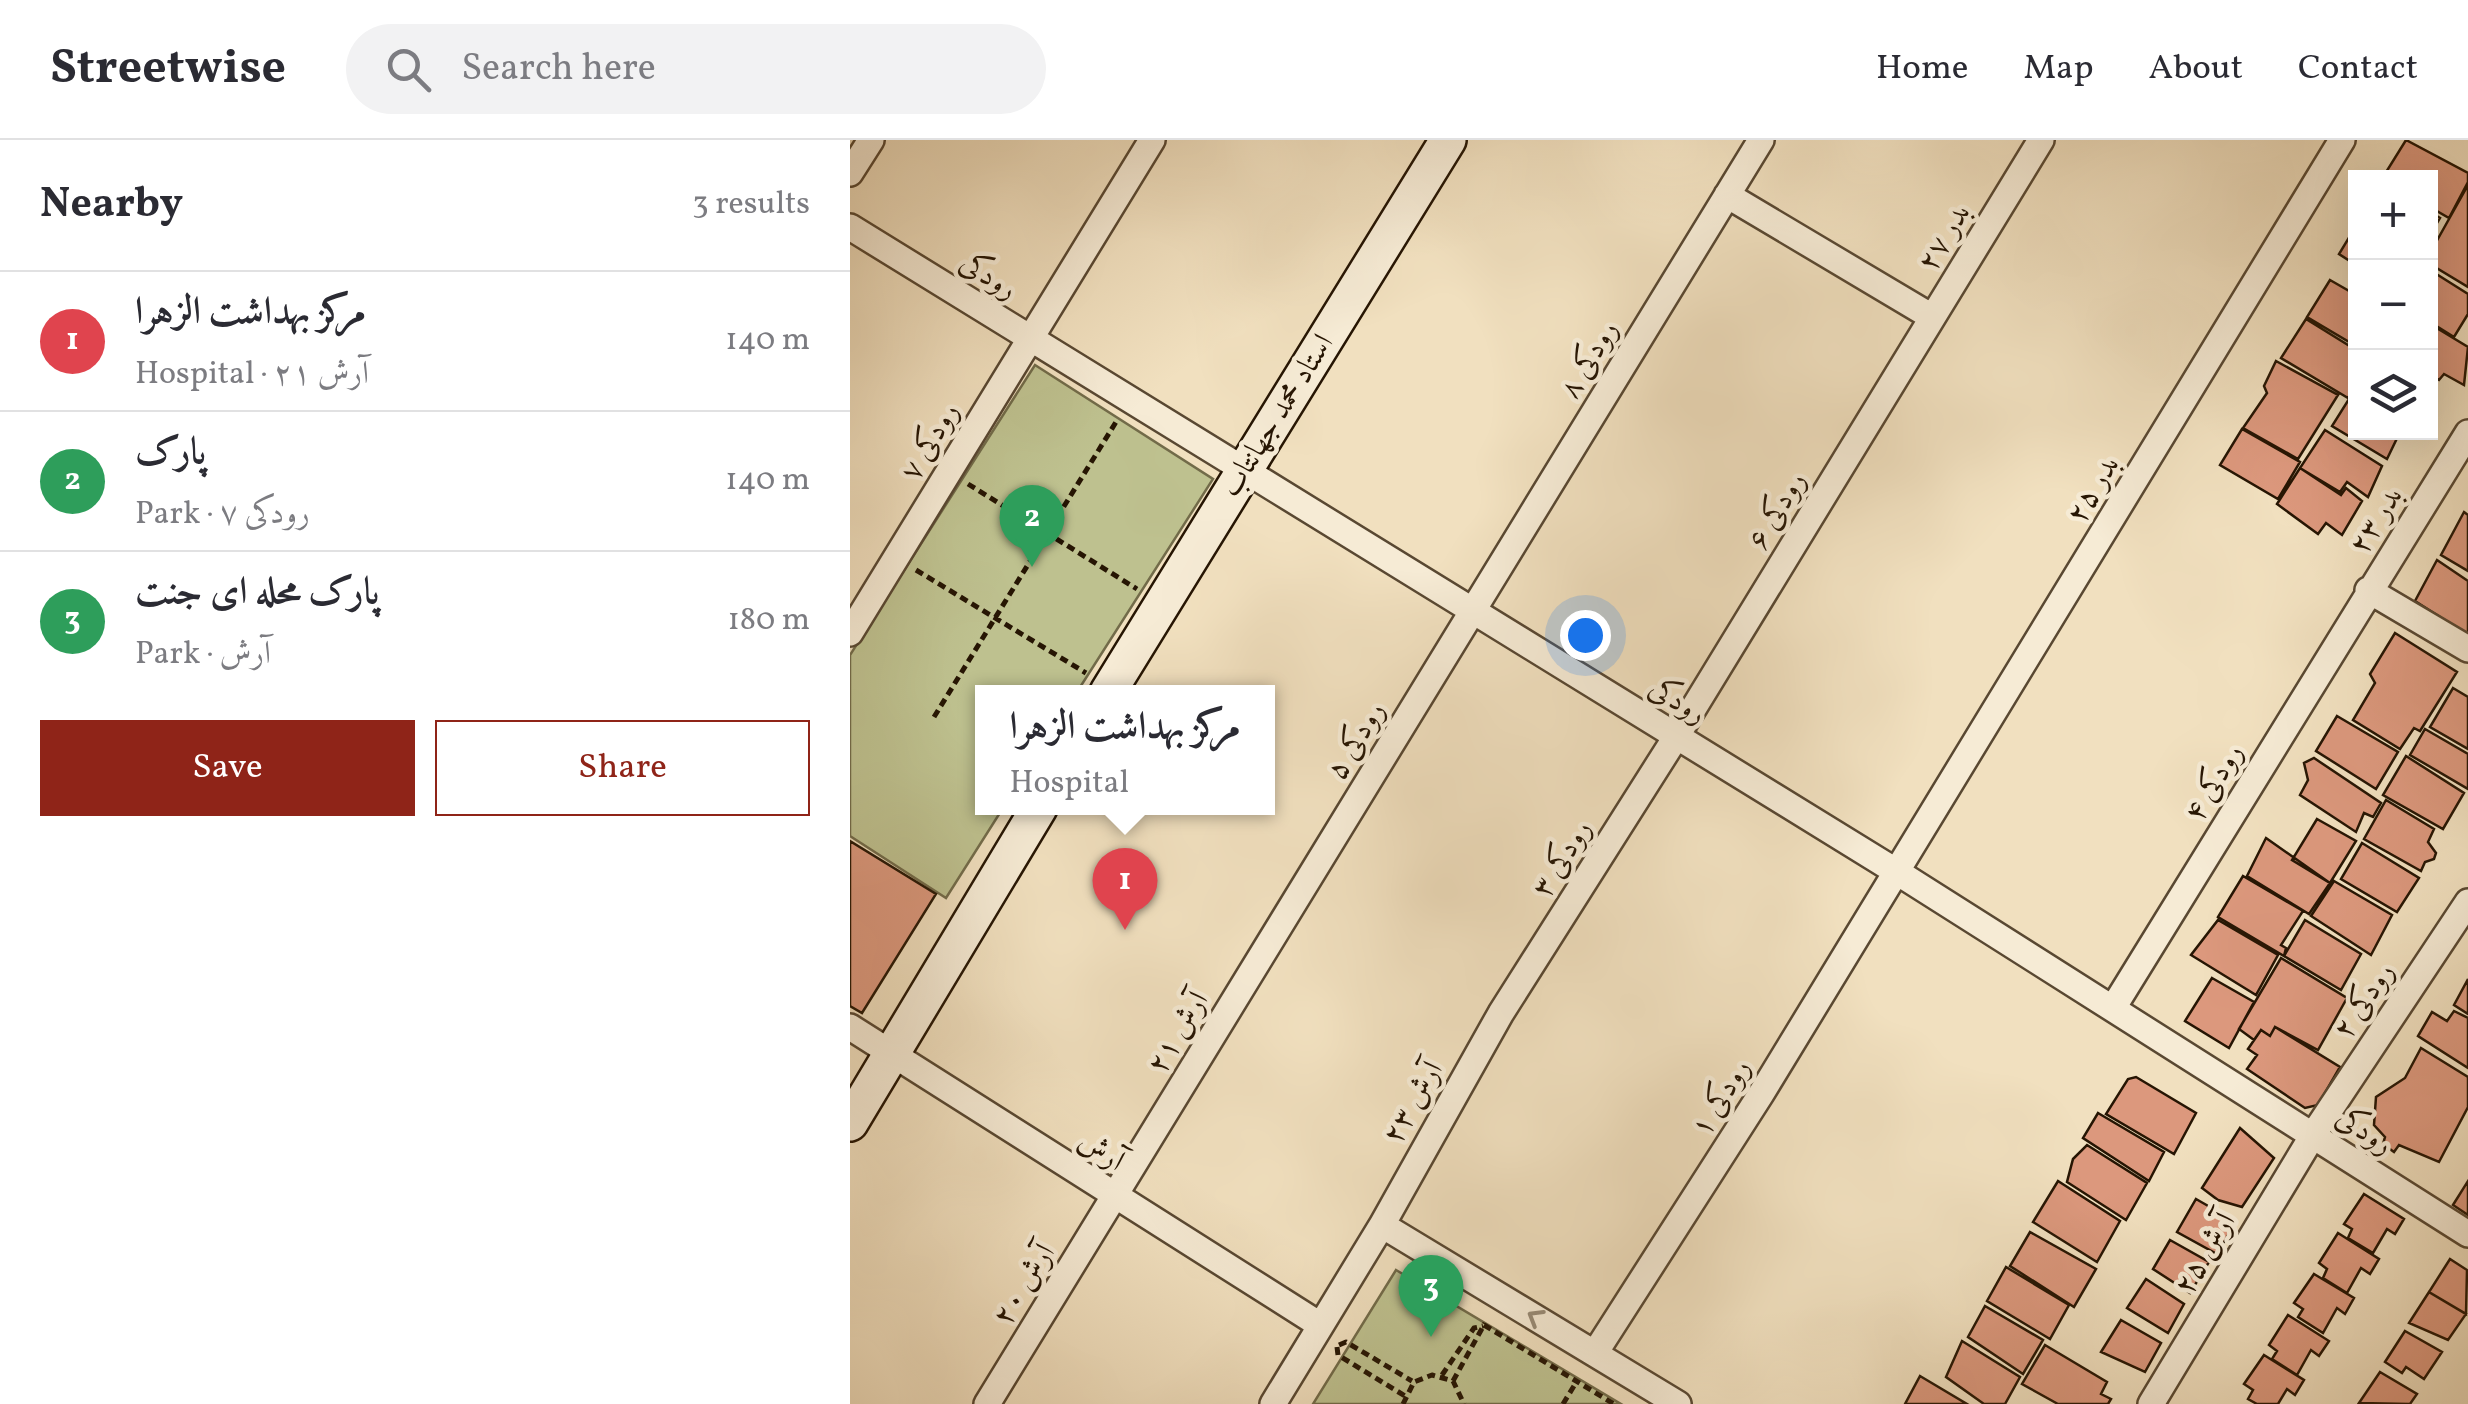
<!DOCTYPE html>
<meta charset="utf-8">
<style>
:root{--surface:#fff;--page:#f2f2f3;--text:#2b2b33;--muted:#7c7c81;--line:#e1e1e2;--accent:#8f2418}
body{margin:0;font-family:Vollkorn,Amiri,serif;background:var(--page);color:var(--text)}
.controls{position:absolute;right:30px;top:30px;display:grid;overflow:hidden;border-radius:0px;box-shadow:0 10px 40px #0002}
.controls button{width:90px;height:90px;display:grid;place-items:center;padding:0;border:0;border-bottom:2px solid var(--line);background:var(--surface);color:var(--text);font:50px sans-serif}
.you{position:absolute;left:735px;top:495px;width:35px;height:35px;margin:-25px;border:8px solid #fff;border-radius:50%;background:#1a73e8;box-shadow:0 0 0 15px #1a73e833}
.badge{display:grid;place-items:center;width:65px;height:65px;border-radius:50%;background:var(--accent);color:#fff;font-size:32px;font-weight:700}
.pin{position:absolute;translate:-50% -82px;filter:drop-shadow(0 2px 5px #0008)}
.pin::after{content:'';position:absolute;top:52px;width:35px;height:30px;background:inherit;clip-path:polygon(0 0,100% 0,50% 100%)}
.popup{position:absolute;left:125px;top:545px;width:300px;height:130px;box-sizing:border-box;display:grid;place-content:center;border-radius:0px;background:var(--surface);filter:drop-shadow(0 2px 8px #0005);font-size:32px;white-space:nowrap;color:var(--muted)}
.popup b{font-size:38px;color:var(--text)}
.popup::after{content:'';position:absolute;left:50%;top:100%;margin-left:-20px;border:20px solid transparent;border-top-color:var(--surface)}
.list{margin:0;padding:0;list-style:none}
h2{display:flex;justify-content:space-between;align-items:center;height:130px;margin:0;padding:0 40px;font-size:42px}
h2 small{font-size:32px;font-weight:400;color:var(--muted)}
.list li{display:grid;grid-template-columns:65px 1fr auto;gap:30px;align-items:center;box-sizing:border-box;height:140px;padding:0 40px;border-top:2px solid var(--line)}
.list b{display:block;font-size:38px;white-space:nowrap}
.list p{margin:0;font-size:32px;white-space:nowrap;color:var(--muted)}
.list em{font-size:32px;font-style:normal;color:var(--muted)}
.actions{display:flex;gap:20px;padding:30px 40px}
.actions a{flex:1;padding:22px 0;border:2px solid var(--accent);border-radius:0px;text-align:center;font-size:35px;color:var(--accent)}
.actions .main{background:var(--accent);color:#fff}
.icon{flex:none;width:55px;height:55px;fill:none;stroke:currentColor;stroke-width:2;stroke-linecap:round;stroke-linejoin:round}
.map{position:relative;flex:none;width:1618px;height:1264px;overflow:hidden}
header{display:flex;align-items:center;gap:60px;box-sizing:border-box;height:140px;padding:0 50px;background:var(--surface);border-bottom:2px solid var(--line)}
header strong{font-size:48px}
nav{display:flex;gap:55px;margin-inline-start:auto;font-size:35px}
.search{width:700px;height:90px;background:var(--page);display:flex;align-items:center;gap:25px;box-sizing:border-box;padding:0 35px;border-radius:55px;color:var(--muted);font-size:38px}
main{display:flex}
aside{flex:1;background:var(--surface)}
.map>svg:first-child{display:block}
</style>
<header>
<strong>Streetwise</strong>
<div class="search"><svg class="icon" aria-label="search" viewBox="0 0 24 24"><circle cx="10" cy="10" r="6"/><path d="M15 15l6 6"/></svg>Search here</div>
<nav><a>Home</a><a>Map</a><a>About</a><a>Contact</a></nav>
</header>
<main>
<aside>
<h2>Nearby<small>3 results</small></h2>
<ul class="list">
<li><span class="badge" style="background:#e0444e">1</span><div><b>مرکز بهداشت الزهرا</b><p>Hospital · آرش ۲۱</p></div><em>140 m</em></li>
<li><span class="badge" style="background:#2e9e5b">2</span><div><b>پارک</b><p>Park · رودکی ۷</p></div><em>140 m</em></li>
<li><span class="badge" style="background:#2e9e5b">3</span><div><b>پارک محله ای جنت</b><p>Park · آرش</p></div><em>180 m</em></li>
</ul>
<div class="actions"><a class="main">Save</a><a>Share</a></div>
</aside>
<div class="map">
<svg width="1618" height="1264" viewBox="0 0 1618 1264">
<rect width="100%" height="100%" fill="#f1e0bf"/>
<filter id="stains"><feTurbulence type="fractalNoise" baseFrequency=".002" numOctaves="4"/><feColorMatrix values="0 0 0 0 .2 0 0 0 0 .09 0 0 0 0 .02 0 0 0 .5 -.17"/></filter>
<radialGradient id="worn" r=".72"><stop offset=".6" stop-color="#630" stop-opacity="0"/><stop offset="1" stop-color="#630" stop-opacity=".3"/></radialGradient>
<path fill="#bec18f" stroke="#726b49" stroke-width="2.5" d="M185,225L363,339L227,552H132V668H153L96,758L0,696V515Z
M546,1130L771,1264H463Z"/>
<path fill="#dc987d" stroke="#261503" stroke-width="2.5" d="M1556,0L1618,33V42L1599,78L1580,67V38L1533,37Z
M1618,45V147L1580,124V113Z
M1580,72L1590,78L1580,95Z
M1506,86V125L1489,114Z
M1580,130L1618,154V174L1604,197L1580,182Z
M1480,140L1506,155V206L1457,177Z
M1456,179L1506,210V242L1498,258L1431,218Z
M1580,184L1618,207L1614,245L1594,234L1589,240L1580,235Z
M1426,221L1488,255L1448,319L1393,288L1417,253L1414,246Z
M1504,251L1506,292H1550L1537,319L1482,286Z
M1392,289L1450,322L1428,359L1370,325Z
M1475,290L1532,326L1518,357L1497,342L1490,352L1450,328Z
M1450,328L1491,355L1496,348L1512,361L1492,395L1476,383L1468,394L1427,364Z
M1614,372L1618,375V431L1591,415Z
M1587,420L1618,441V495L1565,461Z
M1545,493L1607,532L1570,591L1564,588L1550,609L1503,580L1525,543L1520,534Z
M1603,548L1618,557V609L1580,587Z
M1487,576L1548,612L1526,649L1466,611Z
M1575,589L1618,614V649L1560,615Z
M1556,616L1614,653L1593,689L1533,655Z
M1464,618L1531,663L1523,677L1514,673L1506,692L1450,655L1458,640L1454,623Z
M1536,660L1584,689L1578,702L1586,713L1584,719L1575,722L1571,731L1514,699Z
M1467,679L1506,701L1480,743L1442,720Z
M1416,698L1480,743L1459,774L1397,736Z
M0,701L86,754L12,873L0,866Z
M1512,703L1569,738L1547,772L1491,739Z
M1393,736L1453,771L1431,805L1436,808L1434,816L1368,777Z
M1484,741L1542,775L1521,815L1461,776Z
M1368,780L1428,815L1406,855L1341,815Z
M1455,780L1511,814L1491,850L1434,816Z
M1431,818L1497,858L1468,910L1425,887L1420,896L1411,890L1404,900L1389,889Z
M1362,838L1404,862L1379,908L1335,881Z
M1618,839V874L1604,865Z
M1604,871L1618,878V928L1568,896L1582,872L1597,881Z
M1425,887L1490,927L1468,965L1455,968L1397,929L1407,915L1398,909L1411,890L1420,896Z
M1571,908L1618,937V967L1589,1022L1549,1005L1544,1012L1533,1004L1535,997L1524,985L1526,957L1555,938Z
M1286,937L1346,973L1324,1014L1256,974L1278,939Z
M1248,973L1314,1012L1299,1041L1233,998Z
M1390,988L1424,1018L1392,1067L1368,1060L1352,1048Z
M1237,1005L1297,1043L1276,1080L1217,1042L1223,1019Z
M1208,1041L1270,1081L1247,1122L1183,1082Z
M1618,1041V1075L1603,1065Z
M1514,1054L1554,1079L1545,1094L1537,1089L1523,1113L1498,1098L1502,1089L1494,1084Z
M1346,1059L1386,1082L1367,1114L1327,1092Z
M1180,1092L1246,1129L1224,1167L1160,1126Z
M1488,1093L1529,1119L1520,1134L1511,1128L1497,1153L1473,1138L1477,1129L1469,1123Z
M1320,1100L1359,1122L1340,1153L1303,1129Z
M1600,1119L1617,1130L1616,1174L1579,1152Z
M1156,1127L1219,1165L1200,1199L1137,1161Z
M1464,1134L1504,1158L1495,1174L1487,1168L1473,1193L1448,1177L1453,1169L1444,1163Z
M1296,1139L1334,1164L1318,1193L1277,1168Z
M1579,1152L1616,1174L1598,1200L1559,1183Z
M1135,1166L1193,1200L1173,1234L1118,1197Z
M1438,1175L1479,1201L1469,1216L1461,1210L1447,1235L1422,1219L1427,1211L1419,1205Z
M1271,1180L1311,1203L1295,1232L1251,1212Z
M1555,1191L1592,1212L1574,1239L1556,1227L1552,1233L1535,1222Z
M1112,1201L1170,1237L1155,1264H1134L1096,1237Z
M1195,1205L1257,1242L1251,1254L1261,1259L1258,1264H1208L1172,1244Z
M1414,1215L1454,1240L1445,1255L1437,1249L1428,1264H1407L1398,1259L1403,1250L1394,1244Z
M1530,1232L1567,1254L1560,1264L1509,1263Z
M1070,1236L1117,1264H1055Z"/>
<g fill="none" stroke-linecap="round" stroke-linejoin="round">
<defs>
<path id="street" d="M0,33L21,0
M877,55L1082,177
M0,87L1047,732L1618,1094
M1518,450L1618,509
M0,493L302,0
M1263,868L1618,293
M0,887L470,1185
M532,1085L651,873L826,597L1191,0
M745,1213L911,954L1492,0
M137,1264L911,0
M423,1264L532,1085L828,1264
M1301,1264L1463,995L1618,762"/>
<path id="secondary" d="M258,552L598,0
M0,983L189,668"/>
</defs>
<use href="#street" stroke="#594832" stroke-width="30"/>
<use href="#secondary" stroke="#261503" stroke-width="40"/>
<path stroke="#261503" stroke-width="5" stroke-dasharray="8 5" stroke-linecap="butt" d="M118,344L287,449
M66,430L236,533
M84,577L266,282
M634,1185L764,1264
M489,1205L496,1202L562,1241
M487,1207L488,1215L555,1256
M592,1235L624,1188L633,1186
M603,1241L635,1183
M553,1264L564,1242L582,1235L603,1241L614,1264
M713,1264L727,1241"/>
<use href="#street" stroke="#f6ebd5" stroke-width="25"/>
<use href="#secondary" stroke="#f6ebd5" stroke-width="35"/>
</g>
<defs><path id="oneway-chevron" d="M-2-3.5L2.5 0L-2 3.5" fill="none" stroke-width="1.6" stroke-linecap="round" stroke-linejoin="round" transform="scale(2.5)"/></defs>
<use stroke="#988b76" href="#oneway-chevron" transform="translate(685 1177) rotate(-149)"/>
<g text-anchor="middle" stroke-width="9" stroke-linejoin="round" paint-order="stroke">
<g font-size="30" fill="#261503" stroke="#f6ebd5">
<text transform="translate(1093 97) rotate(-59)" y="10">بدر ۲۷</text>
<text transform="translate(139 135) rotate(32)" y="10">رودکی</text>
<text transform="translate(738 219) rotate(-59)" y="10">رودکی ۸</text>
<text transform="translate(426 275) rotate(-58)" y="10">استاد محمد جهانتاب</text>
<text transform="translate(79 301) rotate(-59)" y="10">رودکی ۷</text>
<text transform="translate(1242 349) rotate(-59)" y="10">بدر ۲۵</text>
<text transform="translate(926 370) rotate(-59)" y="10">رودکی ۶</text>
<text transform="translate(1525 380) rotate(-58)" y="10">بدر ۲۳</text>
<text transform="translate(828 560) rotate(31)" y="10">رودکی</text>
<text transform="translate(505 600) rotate(-59)" y="10">رودکی ۵</text>
<text transform="translate(1363 642) rotate(-59)" y="10">رودکی ۴</text>
<text transform="translate(711 718) rotate(-58)" y="10">رودکی ۳</text>
<text transform="translate(1513 860) rotate(-56)" y="10">رودکی ۲</text>
<text transform="translate(327 892) rotate(-59)" y="10">آرش ۲۱</text>
<text transform="translate(870 957) rotate(-58)" y="10">رودکی ۱</text>
<text transform="translate(562 962) rotate(-60)" y="10">آرش ۲۳</text>
<text transform="translate(1515 990) rotate(33)" y="10">رودکی</text>
<text transform="translate(252 1010) rotate(33)" y="10">آرش</text>
<text transform="translate(1354 1113) rotate(-59)" y="10">آرش ۲۵</text>
<text transform="translate(173 1144) rotate(-58)" y="10">آرش ۲۰</text>
</g>
</g>
<rect width="100%" height="100%" filter="url(#stains)"/>
<rect width="100%" height="100%" fill="url(#worn)"/>
</svg>
<div class="controls">
<button>+</button>
<button>−</button>
<button><svg class="icon" aria-label="layers" viewBox="0 0 24 24"><path d="M12 4l9 5-9 5-9-5zM3 14l9 5 9-5"/></svg></button>
</div>
<div class="you"></div>
<div class="pin badge" style="left:275px;top:790px;background:#e0444e">1</div>
<div class="popup"><b>مرکز بهداشت الزهرا</b>Hospital</div>
<div class="pin badge" style="left:182px;top:427px;background:#2e9e5b">2</div>
<div class="pin badge" style="left:581px;top:1197px;background:#2e9e5b">3</div>
</div>
</main>
